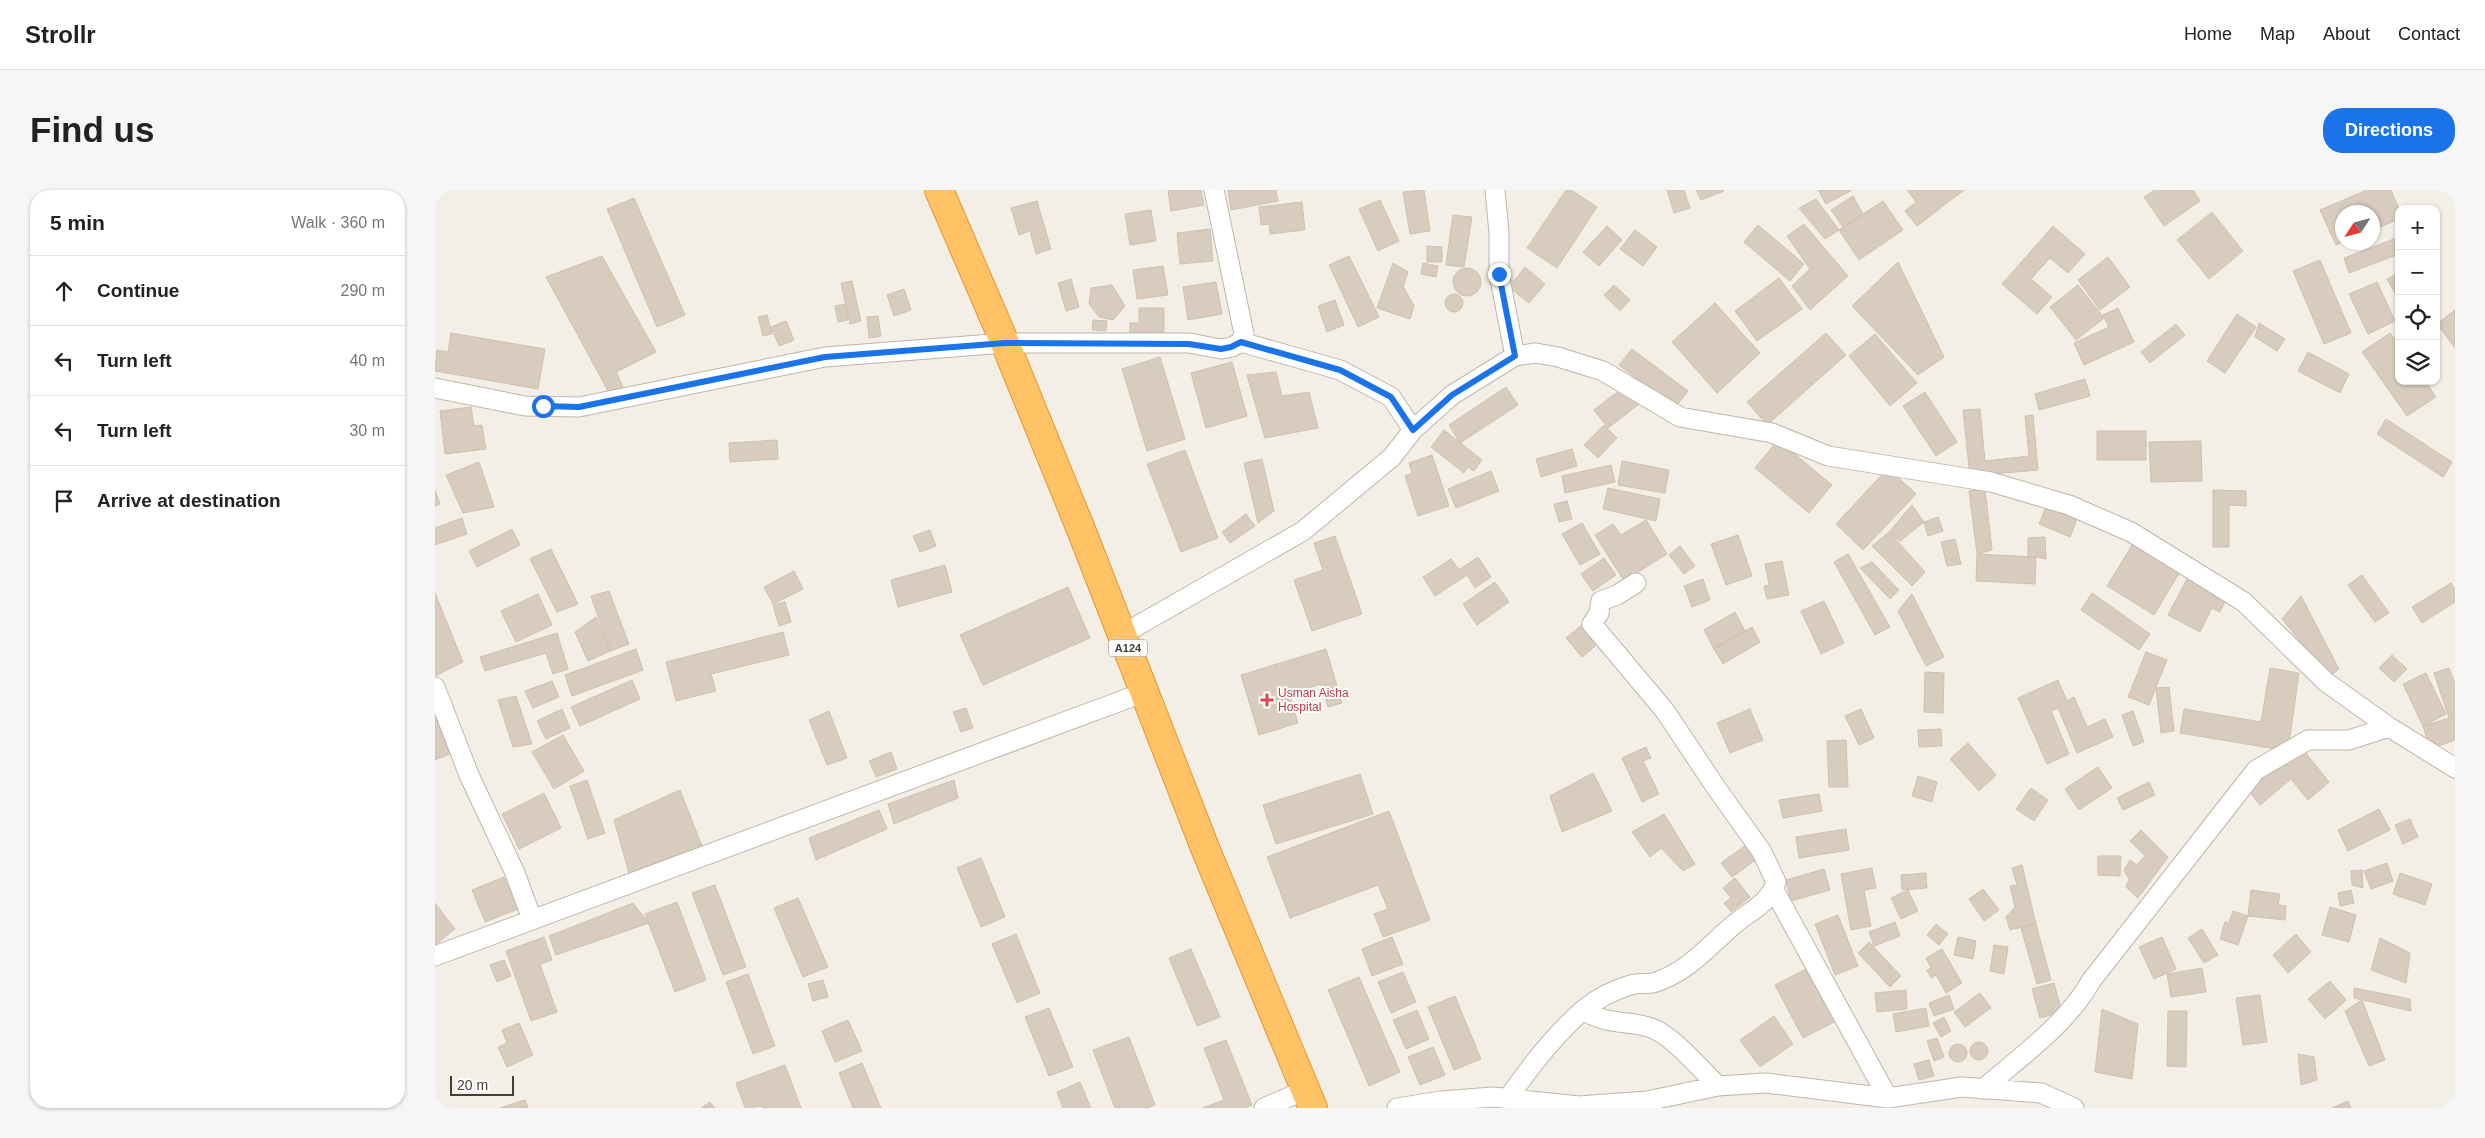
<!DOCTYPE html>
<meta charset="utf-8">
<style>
:root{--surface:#fff;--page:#f6f6f6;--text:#222;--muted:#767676;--line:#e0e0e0;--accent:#1a73e8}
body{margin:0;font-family:Arial,sans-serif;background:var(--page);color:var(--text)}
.controls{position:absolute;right:15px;top:15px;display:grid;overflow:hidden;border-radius:10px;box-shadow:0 1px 4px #0004}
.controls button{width:45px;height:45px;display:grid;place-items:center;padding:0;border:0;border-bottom:1px solid var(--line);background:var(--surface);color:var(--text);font:25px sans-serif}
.compass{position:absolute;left:1900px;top:15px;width:45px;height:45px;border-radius:50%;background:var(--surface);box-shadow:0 1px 4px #0004;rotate:234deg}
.scale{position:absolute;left:15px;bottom:12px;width:64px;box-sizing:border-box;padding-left:5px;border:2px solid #463e35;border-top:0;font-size:14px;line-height:18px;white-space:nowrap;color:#463e35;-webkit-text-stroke:4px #fff;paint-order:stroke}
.stop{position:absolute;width:15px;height:15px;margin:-11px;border:4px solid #1a73e8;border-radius:50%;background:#fff}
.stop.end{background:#1a73e8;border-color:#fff;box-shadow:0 1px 5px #0008}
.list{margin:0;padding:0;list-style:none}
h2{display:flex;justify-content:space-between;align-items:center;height:65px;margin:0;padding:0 20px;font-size:21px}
h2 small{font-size:16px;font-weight:400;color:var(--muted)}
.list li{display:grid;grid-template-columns:32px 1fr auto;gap:15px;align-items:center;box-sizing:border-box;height:70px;padding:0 20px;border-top:1px solid var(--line)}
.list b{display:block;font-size:19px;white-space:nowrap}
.list em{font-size:16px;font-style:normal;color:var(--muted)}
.icon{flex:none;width:28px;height:28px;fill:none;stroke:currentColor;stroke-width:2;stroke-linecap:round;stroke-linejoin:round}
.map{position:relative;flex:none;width:2020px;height:918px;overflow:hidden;border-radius:20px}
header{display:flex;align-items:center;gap:30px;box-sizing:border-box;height:70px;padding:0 25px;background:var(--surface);border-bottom:1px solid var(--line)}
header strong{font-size:24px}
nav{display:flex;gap:28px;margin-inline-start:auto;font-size:18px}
.intro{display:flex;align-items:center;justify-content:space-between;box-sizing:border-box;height:120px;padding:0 30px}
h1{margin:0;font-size:35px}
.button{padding:12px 22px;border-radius:20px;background:var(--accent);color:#fff;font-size:18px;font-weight:700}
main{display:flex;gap:30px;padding:0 30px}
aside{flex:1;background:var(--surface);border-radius:20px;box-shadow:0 1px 4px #0004}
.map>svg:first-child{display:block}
</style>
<header>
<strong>Strollr</strong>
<nav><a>Home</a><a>Map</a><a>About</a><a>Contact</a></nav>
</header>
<div class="intro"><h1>Find us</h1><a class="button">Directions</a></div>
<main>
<aside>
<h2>5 min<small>Walk · 360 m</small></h2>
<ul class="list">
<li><svg class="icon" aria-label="ahead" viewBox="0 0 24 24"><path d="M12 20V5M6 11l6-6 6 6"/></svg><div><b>Continue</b></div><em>290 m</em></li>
<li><svg class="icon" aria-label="left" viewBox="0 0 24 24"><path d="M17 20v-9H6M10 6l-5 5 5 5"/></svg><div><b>Turn left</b></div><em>40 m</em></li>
<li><svg class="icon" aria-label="left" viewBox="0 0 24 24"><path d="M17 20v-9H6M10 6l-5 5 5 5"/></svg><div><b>Turn left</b></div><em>30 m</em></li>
<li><svg class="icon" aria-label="arrive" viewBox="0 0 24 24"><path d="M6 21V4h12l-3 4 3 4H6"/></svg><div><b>Arrive at destination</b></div></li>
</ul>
</aside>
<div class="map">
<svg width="2020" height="918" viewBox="0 0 2020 918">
<rect width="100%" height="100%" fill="#f3eee6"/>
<path fill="#d8ccbe" stroke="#d0c1ae" d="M733,0H766L769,15L736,21Z
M793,0H841L843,11L796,20Z
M989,0L995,41L975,44L968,2Z
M1131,0H1136L1162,17L1122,78L1092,58Z
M1232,0H1249L1255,18L1239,23Z
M1261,0H1288L1289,1L1266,10Z
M1383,0H1417L1391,14Z
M1472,0H1529L1482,36L1470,21L1481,12Z
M1720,0H1758L1765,11L1729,36L1709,7Z
M1932,0H1956L1964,19V29L1938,40V22H1908V52L1901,55L1885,20Z
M1418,6L1428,24L1408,37L1396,20Z
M199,8L250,125L222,137L172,19Z
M1381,9L1404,40L1390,49L1364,18Z
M945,10L964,51L943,61L924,19Z
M602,11L616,59L601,64L595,41L584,45L576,18Z
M1448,11L1468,40L1424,70L1404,40Z
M867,12L870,40L835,44L834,34L826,35L824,17Z
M716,20L721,51L695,55L690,24Z
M1777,22L1808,61L1774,89L1742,50Z
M1018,25L1037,27L1029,77L1011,75Z
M1369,34L1413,86L1375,120L1357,96L1375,79L1352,46Z
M1323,35L1369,74L1355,91L1309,52Z
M1172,36L1187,50L1164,76L1148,62Z
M1618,36L1650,64L1633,83L1615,68L1596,89L1617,107L1602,124L1567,94Z
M775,39L778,71L745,74L742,43Z
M1200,40L1222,57L1208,76L1185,59Z
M1964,47V64L1914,83L1909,68Z
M992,56L1007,57V72H992Z
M167,66L221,162L181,182L192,205L177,208L111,87Z
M914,66L944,127L923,137L894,75Z
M1673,67L1695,97L1665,120L1643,90Z
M1885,70L1916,143L1889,154L1858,81Z
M1463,72L1509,167L1483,185L1417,116Z
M958,73L973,82L968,96L979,116L975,129L942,118Z
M988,73L1003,76L1001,87L986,84Z
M728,76L733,105L702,109L698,80Z
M1090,77L1110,94L1094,113L1074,97Z
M1018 92a14 14 0 1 1 28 0a14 14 0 1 1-28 0Z
M1964,83V106L1962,107L1952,89Z
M1344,88L1367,119L1322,151L1300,121Z
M636,89L644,117L631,121L623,93Z
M417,91L426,131L415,134L406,93Z
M781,92L787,124L753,130L748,97Z
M1942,92L1960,131L1933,144L1914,104Z
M677,95L690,116L678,130L664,127L654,114L656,98Z
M1179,95L1195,110L1185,121L1169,105Z
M1643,95L1669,128L1641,150L1615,117Z
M469,99L476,120L459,126L452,105Z
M1010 113a9 9 0 1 1 18 0a9 9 0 1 1-18 0Z
M900,110L909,135L892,142L883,116Z
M1280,113L1325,163L1282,203L1237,152Z
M410,114L413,130L403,132L400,116Z
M704,118H729V142L695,144V133H704Z
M1683,118L1699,152L1649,175L1639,153L1674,137L1668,125Z
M2020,120V158L2002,134Z
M1802,124L1821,137L1790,183L1772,171Z
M332,125L337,144L328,146L323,127Z
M443,126L446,146L434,148L432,127Z
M658,130L672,131L671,141L657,140Z
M351,131L359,150L344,156L336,137Z
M1824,133L1850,149L1842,161L1820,147Z
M1741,134L1750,145L1715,173L1706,162Z
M16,143L110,159L103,199L0,181L2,160L13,162Z
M1391,143L1411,165L1332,235L1312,212Z
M1955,143L1964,155V191H1990L2001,207L1972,226L1927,162Z
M1440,144L1482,193L1455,216L1414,166Z
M1197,159L1253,201L1240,218L1184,175Z
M1873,162L1914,184L1905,203L1863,181Z
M725,167L750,249L712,261L687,179Z
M797,172L812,226L771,238L756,183Z
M841,182L847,206L874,202L883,238L830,248L812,185Z
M1650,189L1655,206L1604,220L1600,204Z
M1190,196L1204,214L1173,238L1159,220Z
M1071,197L1083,215L1025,253L1014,235Z
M1490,202L1522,252L1501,266L1468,216Z
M36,217L39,236L47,235L51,259L10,264L5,221Z
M1545,219L1550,271L1594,266L1590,226L1598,225L1603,280L1535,286L1528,220Z
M1951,229L2017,272L2008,287L1942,244Z
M1169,235L1182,248L1163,268L1149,255Z
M1009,240L1047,270L1039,281L1033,277L1029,283L996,257Z
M1662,241H1711V270H1662Z
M342,250L343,269L295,272L294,253Z
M1343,250L1397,295L1374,323L1320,278Z
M1766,251L1767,291L1716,292L1714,252Z
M1137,259L1142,276L1106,287L1101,269Z
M750,260L783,348L746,362L712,274Z
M997,265L1014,316L983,326L970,286L977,283L974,273Z
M827,269L839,321L823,333L809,273Z
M1187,271L1234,280L1230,303L1183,295Z
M44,272L59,317L28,323L11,285Z
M1176,275L1180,292L1130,303L1127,286Z
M1453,278L1481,304L1428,360L1401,334Z
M1056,281L1064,301L1021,318L1013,299Z
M1173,298L1225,309L1221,331L1168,319Z
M1550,299L1557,360L1542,364L1534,301Z
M0,300L5,314L0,316Z
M1778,300L1811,301V316L1794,315V357H1778Z
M1132,311L1137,329L1124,332L1119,314Z
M1477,315L1489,332L1465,351L1454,342Z
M1611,317L1642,329L1635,347L1604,334Z
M811,324L820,336L795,353L787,342Z
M1503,327L1508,341L1493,346L1489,332Z
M27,328L32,344L0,355V338Z
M1211,330L1232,364L1189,391L1160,345L1178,334L1186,345Z
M1147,333L1165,364L1145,375L1127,344Z
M77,339L85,355L42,377L34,361Z
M495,340L501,356L485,362L478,346Z
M1454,342L1490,382L1477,396L1437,356Z
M1303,345L1317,386L1291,395L1276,354Z
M900,346L927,424L877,441L859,390L888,380L879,353Z
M1610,347L1611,369L1601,367L1593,369V348Z
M1520,349L1526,374L1512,376L1506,352Z
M1699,352L1746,380L1719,425L1672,396Z
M1245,356L1260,376L1249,384L1234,365Z
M116,359L143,414L122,422L95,369Z
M1413,364L1455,437L1440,445L1399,372Z
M1542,364L1601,367L1600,394L1541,391Z
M1043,367L1056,387L1040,398L1032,385L1000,406L988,387L1016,369L1024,380Z
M1169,368L1181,385L1158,401L1146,384Z
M1347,371L1354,405L1332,409L1329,396L1334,395L1330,374Z
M1437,372L1464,400L1455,409L1425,378Z
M510,375L517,402L463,417L456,390Z
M359,381L368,399L338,414L329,397Z
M1754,385L1793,405L1785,422L1777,418L1765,442L1733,425Z
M1927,385L1954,423L1940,432L1913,395Z
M1268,389L1275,410L1257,417L1249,396Z
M1060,392L1074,412L1042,435L1028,414Z
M2016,393L2020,399V412L1987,433L1977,417Z
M633,397L655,448L548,495L525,445Z
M174,401L194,454L175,461L156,406Z
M0,403L28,472L0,486Z
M1657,403L1715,444L1704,460L1646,420Z
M103,404L117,435L81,452L66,421Z
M1477,404L1509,467L1491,476L1463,421Z
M1866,406L1904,479L1894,487L1847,429Z
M1389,411L1409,453L1386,464L1366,421Z
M350,412L356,432L344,436L338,415Z
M1300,422L1310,441L1279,459L1269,440Z
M161,427L175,461L153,471L140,442Z
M1149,433L1165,452L1147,467L1131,448Z
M1317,437L1325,452L1288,474L1279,459Z
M348,442L354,465L276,484L281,501L241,511L231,472Z
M122,443L133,479L118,484L111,463L50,481L45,467Z
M201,459L208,480L137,506L130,485Z
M891,459L907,513L893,517L886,494L854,504L863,533L824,545L806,485Z
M1711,462L1732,470L1714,515L1693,507Z
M1957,465L1972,479L1959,492L1944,478Z
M1835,478L1864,483L1853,561L1745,543L1749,519L1826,532Z
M2014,478L2020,494V550L1995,559L1988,536L2014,528L1999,483Z
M1490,482L1509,483L1508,523L1489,522Z
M1991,483L2011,524L1988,536L1968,494Z
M197,490L205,509L145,536L136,517Z
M1623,490L1632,511L1639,507L1652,537L1670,529L1678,547L1642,563L1623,518L1616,521L1634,564L1612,574L1583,508Z
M117,491L124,507L98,518L90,501Z
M1734,497L1739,541L1726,543L1721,498Z
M81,506L97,554L78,557L63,510Z
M531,518L538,538L526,542L518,522Z
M127,519L135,538L111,549L102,531Z
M1315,519L1328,550L1295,563L1282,533Z
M1426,519L1439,548L1424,555L1410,526Z
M394,521L412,568L392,575L374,530Z
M1698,521L1709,552L1698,556L1687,525Z
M1,525L17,563L0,570V526Z
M1506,539L1507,556L1484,557L1483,540Z
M128,545L149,581L119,599L97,562Z
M1411,550L1413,597H1394L1392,551Z
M1533,553L1561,585L1544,601L1515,569Z
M1211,557L1216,568L1208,571L1224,604L1207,612L1187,568Z
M1866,557L1894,592L1873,610L1856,589L1825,615L1813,600Z
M456,562L462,579L441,587L434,571Z
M1663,577L1677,598L1644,620L1630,599Z
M1158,583L1177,621L1127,642L1115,606Z
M925,584L938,624L841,654L828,615Z
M1483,586L1502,592L1497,612L1477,606Z
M152,590L170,643L153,649L135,596Z
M519,590L523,608L459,634L453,614Z
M1714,592L1720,605L1688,620L1682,608Z
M1596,598L1613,610L1599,631L1581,619Z
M245,600L267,656L194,683L179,630Z
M109,603L126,638L84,659L67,624Z
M1384,604L1387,621L1348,628L1344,610Z
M1944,619L1955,640L1913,661L1903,640Z
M444,620L452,639L381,670L374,648Z
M954,621L995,730L948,747L939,724L953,719L943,695L855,728L832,667Z
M1229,624L1260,674L1248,681L1226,658L1215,667L1197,642Z
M1975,629L1983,647L1968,654L1960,635Z
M1411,639L1414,660L1364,668L1361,647Z
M1706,640L1733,667L1703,708L1691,697L1694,689L1689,680L1695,670L1702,675L1710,666L1695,651Z
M1311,655L1322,669L1297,687L1286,673Z
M1663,666H1686L1685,686L1663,685Z
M546,668L570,727L546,737L522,678Z
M1952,673L1958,691L1936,699L1929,681Z
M1587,675L1601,734L1575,740L1571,727L1580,717L1575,696L1582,695L1577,678Z
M1437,678L1441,698L1429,700L1436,736L1416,740L1406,684Z
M1389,679L1395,700L1356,711L1351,690Z
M1927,680L1928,698L1917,695L1916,681Z
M1491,683L1492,698L1467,700L1466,685Z
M1965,683L1997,694L1990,715L1958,704Z
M69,687L83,719L50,732L37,700Z
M1300,688L1315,707L1296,722L1289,713L1296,708L1288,698Z
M280,695L311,777L288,785L257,703Z
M1548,699L1564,720L1549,731L1534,709Z
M1473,700L1483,721L1466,729L1456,708Z
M1816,700L1845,704L1843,715L1851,716L1850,730L1813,726Z
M1916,700L1919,713L1905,716L1903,703Z
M363,708L393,777L368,787L339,718Z
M242,712L271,790L240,802L210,724Z
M0,713L20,739L0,755Z
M198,713L214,733L121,765L114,746Z
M1895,717L1921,725L1914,752L1887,745Z
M1798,721L1813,726L1803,755L1785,749L1790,732L1794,733Z
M1403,725L1423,776L1400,785L1380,734Z
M1460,732L1465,746L1439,756L1434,742Z
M1501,734L1513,744L1504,755L1492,745Z
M1601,734L1616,790L1602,794L1586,738Z
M1767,739L1783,765L1769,773L1753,748Z
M581,744L605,803L582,813L557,754Z
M1861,744L1876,762L1853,783L1838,765Z
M109,747L117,770L105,774L122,822L96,831L71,761Z
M957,747L968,774L937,786L927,759Z
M1523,747L1541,751L1538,769L1519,765Z
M1727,747L1741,779L1719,789L1704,757Z
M1945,748L1975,763L1971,793L1936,780Z
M1434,752L1466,786L1455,797L1423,763Z
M1559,755L1573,757L1569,784L1555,781Z
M756,759L785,827L762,836L734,768Z
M1507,759L1527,793L1511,803L1501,785L1496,788L1492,780L1496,778L1491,768Z
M69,770L76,786L62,792L55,775Z
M1377,776L1405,829L1368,848L1340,795Z
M1767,778L1771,802L1736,807L1732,784Z
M968,782L981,812L956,823L943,792Z
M313,784L340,856L318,864L291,792Z
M924,787L965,882L934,896L893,800Z
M388,790L393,807L378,811L373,794Z
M1895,791L1911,810L1890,829L1873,809Z
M1619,793L1627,822L1605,828L1597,799Z
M1919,798L1975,809L1976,821L1919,808Z
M1471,800L1472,819L1442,822L1440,803Z
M1545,803L1556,818L1530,837L1519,822Z
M1514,805L1519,819L1499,826L1494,813Z
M1825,805L1832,852L1808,855L1801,808Z
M1020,806L1046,869L1019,880L993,817Z
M1927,810L1950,870L1934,876L1910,821Z
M614,818L638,877L614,886L590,827Z
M1491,818L1494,836L1461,842L1458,824Z
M1667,819L1703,834L1697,889L1660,882Z
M982,820L994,849L971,859L958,830Z
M1733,821H1752L1751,877L1732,876Z
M1339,826L1358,854L1325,877L1305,850Z
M1509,827L1516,841L1506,847L1498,833Z
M413,830L427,861L400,872L387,841Z
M84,833L98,865L72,877L63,857L72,853L67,840Z
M694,847L720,915L712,918H680L658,860Z
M1502,848L1509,867L1499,871L1492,851Z
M791,850L817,915L810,918H767L789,910L769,858Z
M1535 861a9 9 0 1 1 18 0a9 9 0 1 1-18 0Z
M1514 863a9 9 0 1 1 18 0a9 9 0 1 1-18 0Z
M998,857L1010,885L985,895L973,867Z
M1863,864L1879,867L1882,890L1866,895Z
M1494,870L1499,886L1484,890L1479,874Z
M427,873L446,918H418L404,883Z
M350,875L366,918H328L327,916L310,918L301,893Z
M645,892L656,918H628L622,902Z
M90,910L93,918H65Z
M1913,911L1916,918H1897Z
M275,912L280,918H266Z"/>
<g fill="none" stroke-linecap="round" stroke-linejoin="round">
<defs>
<path id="street" d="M1060,0L1064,43V84L1080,166
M806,152L905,180L956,207L978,240
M0,198L90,216L144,217L390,167L570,153H754L786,159L797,157L806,152L809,144L779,0
M688,444L868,341L957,267L978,240L1017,205L1080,166L1101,163L1123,167L1168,181L1245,227L1337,243L1393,266L1556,292L1634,315L1696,342L1809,412L1891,492L1954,537L2020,578
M0,497L34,585L80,683L97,729
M1339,700L1453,908
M0,766L710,502
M1148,820C1163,808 1180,799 1199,794C1205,793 1212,794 1218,793C1251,783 1271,759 1296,737C1311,723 1335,714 1341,692L1327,662L1282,599L1230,521L1157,434L1164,423L1166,411L1182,405L1201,393
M1548,899C1586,866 1631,835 1656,791L1821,580L1873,550H1914L1954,537
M829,918L870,900
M962,918L1006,911L1058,907L1144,916L1212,911L1283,896L1331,893L1453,908L1527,897L1606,903L1639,918
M1078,918L1072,910C1095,876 1118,847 1148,820C1174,837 1195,829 1219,839C1238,847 1267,880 1283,896"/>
<path id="highway" d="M504,0L570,153L647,342L770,658L878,918"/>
</defs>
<use href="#street" stroke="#bfb6a8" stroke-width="21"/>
<use href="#highway" stroke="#e29731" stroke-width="30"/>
<use href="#street" stroke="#fff" stroke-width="19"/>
<use href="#highway" stroke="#ffc365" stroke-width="28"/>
</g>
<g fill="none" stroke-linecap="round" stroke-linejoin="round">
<path stroke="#1a73e8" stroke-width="6" d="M108,216L144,217L390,167L570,153L754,154L786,159L796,157L806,152L905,180L956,207L978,240L1017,205L1080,166L1064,84"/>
</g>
<path fill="#e0444e" stroke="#fff" stroke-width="2" d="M829.5 502.5h5v5h5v5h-5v5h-5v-5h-5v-5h5z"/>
<g text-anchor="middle" stroke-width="4" stroke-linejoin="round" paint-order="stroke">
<rect fill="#fff" stroke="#7e7872" stroke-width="1" x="674" y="449.5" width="38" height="17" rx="4"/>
<g font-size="11" font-weight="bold" fill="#463e35">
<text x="693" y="462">A124</text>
</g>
<g font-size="12" fill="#be3a42" stroke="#fff" text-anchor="start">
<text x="843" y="507">Usman Aisha<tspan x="843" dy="14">Hospital</tspan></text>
</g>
</g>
</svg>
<div class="controls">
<button>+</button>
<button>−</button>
<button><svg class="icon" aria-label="locate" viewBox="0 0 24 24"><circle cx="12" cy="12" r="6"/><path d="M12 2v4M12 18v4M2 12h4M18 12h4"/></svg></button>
<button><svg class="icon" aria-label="layers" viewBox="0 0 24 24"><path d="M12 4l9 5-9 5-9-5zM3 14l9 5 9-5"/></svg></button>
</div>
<svg class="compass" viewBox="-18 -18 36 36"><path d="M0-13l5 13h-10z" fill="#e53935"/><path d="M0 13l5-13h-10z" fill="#767676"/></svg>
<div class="scale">20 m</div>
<div class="stop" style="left:108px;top:216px"></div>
<div class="stop end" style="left:1064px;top:84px"></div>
</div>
</main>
